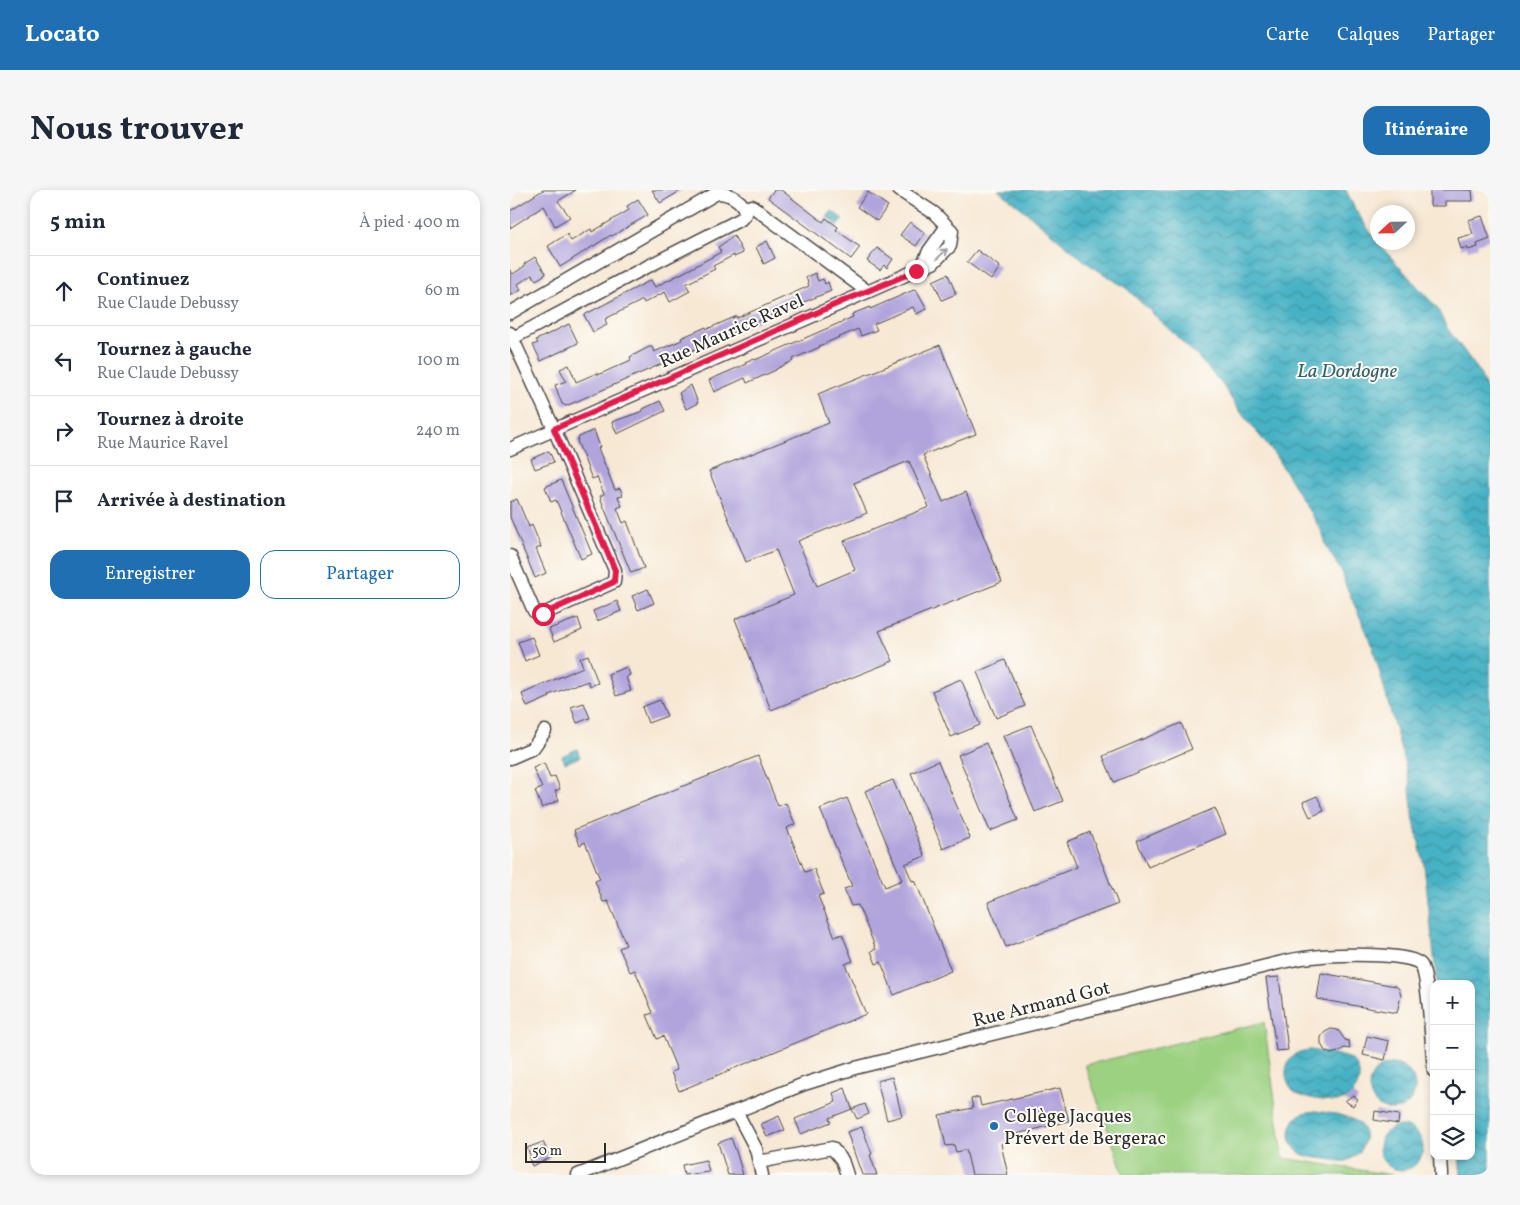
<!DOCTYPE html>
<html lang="fr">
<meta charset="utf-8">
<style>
:root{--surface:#fff;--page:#f6f6f7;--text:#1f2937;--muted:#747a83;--line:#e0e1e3;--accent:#1f6fb2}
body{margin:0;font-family:Vollkorn,serif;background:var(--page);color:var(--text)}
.controls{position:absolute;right:15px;bottom:15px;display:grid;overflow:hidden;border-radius:10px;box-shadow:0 2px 8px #0003}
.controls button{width:45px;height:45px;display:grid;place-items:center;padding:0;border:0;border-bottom:1px solid var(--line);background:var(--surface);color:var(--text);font:25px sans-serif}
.compass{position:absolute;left:860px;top:15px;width:45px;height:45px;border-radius:50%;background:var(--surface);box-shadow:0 2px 8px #0003;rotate:248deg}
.scale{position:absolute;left:15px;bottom:12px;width:81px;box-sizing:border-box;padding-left:5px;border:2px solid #2b2b2b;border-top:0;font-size:14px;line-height:18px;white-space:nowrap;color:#2b2b2b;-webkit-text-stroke:4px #fdfcf7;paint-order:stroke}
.stop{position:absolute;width:15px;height:15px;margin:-11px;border:4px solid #e11d48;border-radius:50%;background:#fff}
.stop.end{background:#e11d48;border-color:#fff;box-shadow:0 1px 5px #0008}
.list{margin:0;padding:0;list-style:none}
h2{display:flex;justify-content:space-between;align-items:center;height:65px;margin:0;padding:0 20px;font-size:21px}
h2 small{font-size:16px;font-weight:400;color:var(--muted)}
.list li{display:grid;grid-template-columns:32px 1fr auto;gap:15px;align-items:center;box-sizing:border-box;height:70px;padding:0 20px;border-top:1px solid var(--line)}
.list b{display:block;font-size:19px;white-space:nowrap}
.list p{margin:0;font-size:16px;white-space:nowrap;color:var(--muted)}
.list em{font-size:16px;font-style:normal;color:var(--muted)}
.actions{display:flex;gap:10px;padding:15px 20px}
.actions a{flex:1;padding:11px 0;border:1px solid var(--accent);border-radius:15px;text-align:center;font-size:18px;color:var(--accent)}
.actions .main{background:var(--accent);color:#fff}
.icon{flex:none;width:28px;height:28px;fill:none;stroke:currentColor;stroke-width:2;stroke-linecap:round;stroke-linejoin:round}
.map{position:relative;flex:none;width:980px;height:985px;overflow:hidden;border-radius:15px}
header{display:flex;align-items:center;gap:30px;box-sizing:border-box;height:70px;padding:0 25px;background:var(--accent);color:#fff}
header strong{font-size:24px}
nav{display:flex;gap:28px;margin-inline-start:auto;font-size:18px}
.intro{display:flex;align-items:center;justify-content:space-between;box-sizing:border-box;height:120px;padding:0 30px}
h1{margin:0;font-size:35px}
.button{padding:12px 22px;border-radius:15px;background:var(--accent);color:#fff;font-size:18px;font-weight:700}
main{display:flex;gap:30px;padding:0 30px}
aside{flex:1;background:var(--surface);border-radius:15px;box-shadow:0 2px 8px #0003}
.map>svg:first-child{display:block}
</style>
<header>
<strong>Locato</strong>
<nav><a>Carte</a><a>Calques</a><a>Partager</a></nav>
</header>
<div class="intro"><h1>Nous trouver</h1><a class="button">Itinéraire</a></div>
<main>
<aside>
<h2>5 min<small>À pied · 400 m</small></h2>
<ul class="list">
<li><svg class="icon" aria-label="ahead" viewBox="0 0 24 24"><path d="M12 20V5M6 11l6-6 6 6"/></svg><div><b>Continuez</b><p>Rue Claude Debussy</p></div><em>60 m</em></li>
<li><svg class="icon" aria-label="left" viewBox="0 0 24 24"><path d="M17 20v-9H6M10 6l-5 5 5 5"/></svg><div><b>Tournez à gauche</b><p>Rue Claude Debussy</p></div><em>100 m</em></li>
<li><svg class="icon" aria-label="right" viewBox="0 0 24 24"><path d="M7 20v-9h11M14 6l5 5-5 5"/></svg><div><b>Tournez à droite</b><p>Rue Maurice Ravel</p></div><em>240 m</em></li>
<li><svg class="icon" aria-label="arrive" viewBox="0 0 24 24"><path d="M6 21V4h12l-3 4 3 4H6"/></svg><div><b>Arrivée à destination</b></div></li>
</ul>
<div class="actions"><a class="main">Enregistrer</a><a>Partager</a></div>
</aside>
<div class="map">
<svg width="980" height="985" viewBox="0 0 980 985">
<defs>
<pattern id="water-waves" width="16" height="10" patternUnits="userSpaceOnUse" patternTransform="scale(1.25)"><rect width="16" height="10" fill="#47b2c5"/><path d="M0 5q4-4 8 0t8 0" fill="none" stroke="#3b91a0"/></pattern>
</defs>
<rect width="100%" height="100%" fill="#fdfcf7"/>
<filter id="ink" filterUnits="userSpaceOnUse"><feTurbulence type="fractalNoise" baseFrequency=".02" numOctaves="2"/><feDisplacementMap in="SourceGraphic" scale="10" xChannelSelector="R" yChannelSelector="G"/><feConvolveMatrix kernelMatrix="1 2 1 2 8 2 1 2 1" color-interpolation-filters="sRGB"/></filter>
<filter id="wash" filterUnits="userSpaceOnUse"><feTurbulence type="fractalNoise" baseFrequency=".0096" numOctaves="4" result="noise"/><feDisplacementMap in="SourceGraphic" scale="20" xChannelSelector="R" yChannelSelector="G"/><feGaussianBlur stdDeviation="1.12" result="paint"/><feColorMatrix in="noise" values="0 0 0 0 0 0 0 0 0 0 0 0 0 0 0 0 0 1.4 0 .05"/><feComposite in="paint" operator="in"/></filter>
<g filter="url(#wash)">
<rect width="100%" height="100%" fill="#f7e8d4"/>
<path fill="#9cd182" stroke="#647e56" d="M754,832L773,968L882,985H614L575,875Z"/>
<path fill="url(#water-waves)" stroke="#396e78" d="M488,0H836L845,19L867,52L927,118L937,138L969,181L980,208V985H951L949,966H961V794H927L914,675L903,626L899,589L862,454L835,394L833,384L817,358L812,342L765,265L726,216L712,194L687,166L616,98L577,73L504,12Z
M322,21L333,29L328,35L317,27Z
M67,559L70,567L55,573L52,566Z
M800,860C810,862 828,864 838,868C859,878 848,913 825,911C817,911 794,908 787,904C775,897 772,878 782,867C786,862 793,861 800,860Z
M859 897a23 23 0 1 1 46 0a23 23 0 1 1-46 0Z
M806,921C818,923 833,924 844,930C863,940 854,965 836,971C830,972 823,970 817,969C810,968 801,968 794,965C777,958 775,934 791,924C795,922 801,922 806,921Z
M869 958a22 22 0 1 1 44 0a22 22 0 1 1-44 0Z"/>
<g id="blocks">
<path fill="#b1a4dc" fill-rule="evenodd" d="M33,0H66L48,11L60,27L45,36L34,16L0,38V21Z
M142,0H172L150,13Z
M264,0H271L313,32L316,28L328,37L326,40L350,57L341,69L258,8Z
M920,0H962L963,11H935V16H920Z
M358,2L378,16L367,31L347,17Z
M128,9L138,25L102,46L101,45L50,77L38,56L57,44L61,51L81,39L82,42L119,20L117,16Z
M972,26L980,49L967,54L968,57L958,60L957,57L951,59L948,48L963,44L958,30Z
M400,32L415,43L406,56L390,45Z
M224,46L233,63L224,67V65L203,76L205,79L176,94L180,101L160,112L155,102L134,113L133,110L95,129L97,135L83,142L74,125L141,90L145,97L178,80L211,62L208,57Z
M257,51L265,68L254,74L246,57Z
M367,58L383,69L377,78L374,75L370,80L357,71Z
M467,60L490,77L481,90L457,72Z
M25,67L36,84L26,90L22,85L8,94L11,100L0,106V80L3,84L15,76L14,74Z
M305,83L308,91L313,89L315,94L318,92L321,101L267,123L56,216L52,214L45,195L56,191L50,179L59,175L66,192L87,183L88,185L121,170L120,167L139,157H142L144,162L172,150L171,148L196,137L197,139L227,126V128L299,96L296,87Z
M438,84L446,104L432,110L423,91Z
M406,99L417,119L406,124L403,117L364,134L367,140L351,146L348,139L309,156L310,157L283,169V171L266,179V180L237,193L235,188L204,202L199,190L236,174L235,172L244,168L245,170L343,127L342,124L360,117V119Z
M59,134L68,153L31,171L23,155L28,153L26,150Z
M430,155L466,244L413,265L433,312L456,302L492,392L369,441L383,471L261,520L225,429L284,405L266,360L236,372L199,281L319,233L308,204ZM399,271L419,317L334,351L345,380L307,396L288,351L357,323L344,293Z
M181,195L188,213L176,219L169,203Z
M150,211L155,221L107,244L102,232L133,221V219Z
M84,240L90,257L88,258L105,300L110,298L113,306L108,307L112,316L107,318L113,333L117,331L134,378L121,383L93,315L90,306L94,304L87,287L82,289L67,251L69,247Z
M39,261L44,272L25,279L21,269Z
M51,290L82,364L71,369L46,310L41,312L35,297Z
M7,309L19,337L22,335L31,357L26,359L36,383L25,388L0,327V312Z
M138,399L144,413L128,420L122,406Z
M107,411L111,421L87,431L83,421Z
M68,428L72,440L44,452L39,439Z
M22,447L29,465L15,471L8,452Z
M78,465L88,493L80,496L78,491L67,495V494L39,505L40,507L17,517L12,504L73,477L70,468Z
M495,470L515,516L486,528L467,482Z
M117,477L120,485L116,487L121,501L106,506L98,484Z
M451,489L470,535L441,547L422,501Z
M150,510L157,526L138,533L132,517Z
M74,513L80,528L67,533L61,517Z
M671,533L682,559L604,592L593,566Z
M521,535L553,611L525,622L493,546Z
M476,553L508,630L480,641L448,565Z
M248,566L268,616L276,613L285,634L277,638L295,682L304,679L314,704L308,706L325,747L332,744L343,771L335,774L356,824L169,901L161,882L167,880L153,846L147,849L137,825L143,823L125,780L120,782L109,758L116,755L98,711L93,712L85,691L90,689L75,652L70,655L64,640Z
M428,571L460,648L433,659L401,583Z
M34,573L40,588L45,586L50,599L45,601L49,610L32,618L25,601L32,598L23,578Z
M383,590L415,666L395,674L402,691L405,690L441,781L384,805L371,772L366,774L361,761L366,759L348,715L341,716L334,699L342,696L310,619L337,608L375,697L392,690L355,601Z
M807,606L814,621L800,627L793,612Z
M705,618L716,644L638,677L627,651Z
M580,642L608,714L496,757L478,712L567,677L557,652Z
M811,783L886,796L889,799L891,805L887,823L807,809Z
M769,787L778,860L766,861L756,788Z
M821,839L828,840L835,850L839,851L840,859L834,858L828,862L821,864L815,861L811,854V847L815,842Z
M857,846L879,851L875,870L853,865Z
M382,887L392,926L377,930L367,891Z
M335,898L342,919L319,928L321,932L291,944L285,929L326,912L323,903Z
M550,898L559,931L502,945L491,954L498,985H462L456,960L446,962L444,955L436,956L429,925L463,918L461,909L469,907L471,916Z
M843,905L848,909L843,916L835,911Z
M355,914L359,924L347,929L342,919Z
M865,921L889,925L888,934L864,930Z
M269,926L275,940L257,947L251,934Z
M352,937L362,964L360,965L367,985H352L337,942Z
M221,948L227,964L233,985H218L208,953Z
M33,952L40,968L22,976L19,968L21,967L17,958Z
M196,970L199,982L174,985L172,975Z"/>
</g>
</g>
<g filter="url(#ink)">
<use href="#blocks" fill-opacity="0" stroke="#4a4744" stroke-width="1"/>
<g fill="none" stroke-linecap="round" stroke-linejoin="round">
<defs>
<path id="street" d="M235,19L242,16L357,101
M411,78L419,61L437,36
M0,123L207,3C219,3 235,11 235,24L231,29L123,84L3,148
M0,143L44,239L105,380L104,392L33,424L24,421L0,366
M0,259L423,73L440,56L442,41L424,23L389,0
M0,568L23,558L35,541
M226,921L246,959L252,985
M930,966L931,985
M249,972L322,958L332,970L337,985
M68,985L294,894L345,878L764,774C776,771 789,768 802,767C819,765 901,761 911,775C919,787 922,862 924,881"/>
</defs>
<use href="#street" stroke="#4a4744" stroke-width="15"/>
<use href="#street" stroke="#fff" stroke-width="12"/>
</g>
<defs><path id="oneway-shaft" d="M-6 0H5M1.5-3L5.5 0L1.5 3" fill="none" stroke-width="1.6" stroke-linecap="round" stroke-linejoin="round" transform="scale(1.25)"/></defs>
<use stroke="#a0a0a0" href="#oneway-shaft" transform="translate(432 64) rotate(-45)"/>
</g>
<g fill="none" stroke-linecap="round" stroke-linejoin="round" filter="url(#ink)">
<path stroke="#e11d48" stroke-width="6" d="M33,424L104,392L105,380L44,239L331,112L406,81"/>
</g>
<circle fill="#1f6fb2" stroke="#fdfcf7" stroke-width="2" cx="484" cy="936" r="5"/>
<g text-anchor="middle" stroke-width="4" stroke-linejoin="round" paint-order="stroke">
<g font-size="19" fill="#2b2b2b" stroke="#fdfcf7">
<text transform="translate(221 140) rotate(-24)" y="7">Rue Maurice Ravel</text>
<text transform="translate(531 813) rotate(-14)" y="7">Rue Armand Got</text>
</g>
<g font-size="19" fill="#2b2b2b" stroke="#fdfcf7" text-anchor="start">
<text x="494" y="932">Collège Jacques<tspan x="494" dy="22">Prévert de Bergerac</tspan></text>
</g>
<g font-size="20" font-style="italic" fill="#366169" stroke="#fdfcf7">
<text x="837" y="187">La Dordogne</text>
</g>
</g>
</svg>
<div class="controls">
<button>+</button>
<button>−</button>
<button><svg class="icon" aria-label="locate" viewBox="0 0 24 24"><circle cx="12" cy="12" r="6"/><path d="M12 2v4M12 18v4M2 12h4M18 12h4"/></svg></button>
<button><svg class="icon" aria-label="layers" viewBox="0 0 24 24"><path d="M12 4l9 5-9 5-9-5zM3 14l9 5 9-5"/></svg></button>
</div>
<svg class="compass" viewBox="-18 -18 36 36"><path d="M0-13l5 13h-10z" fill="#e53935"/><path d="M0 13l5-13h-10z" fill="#747a83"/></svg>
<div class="scale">50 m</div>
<div class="stop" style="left:33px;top:424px"></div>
<div class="stop end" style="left:406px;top:81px"></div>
</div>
</main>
